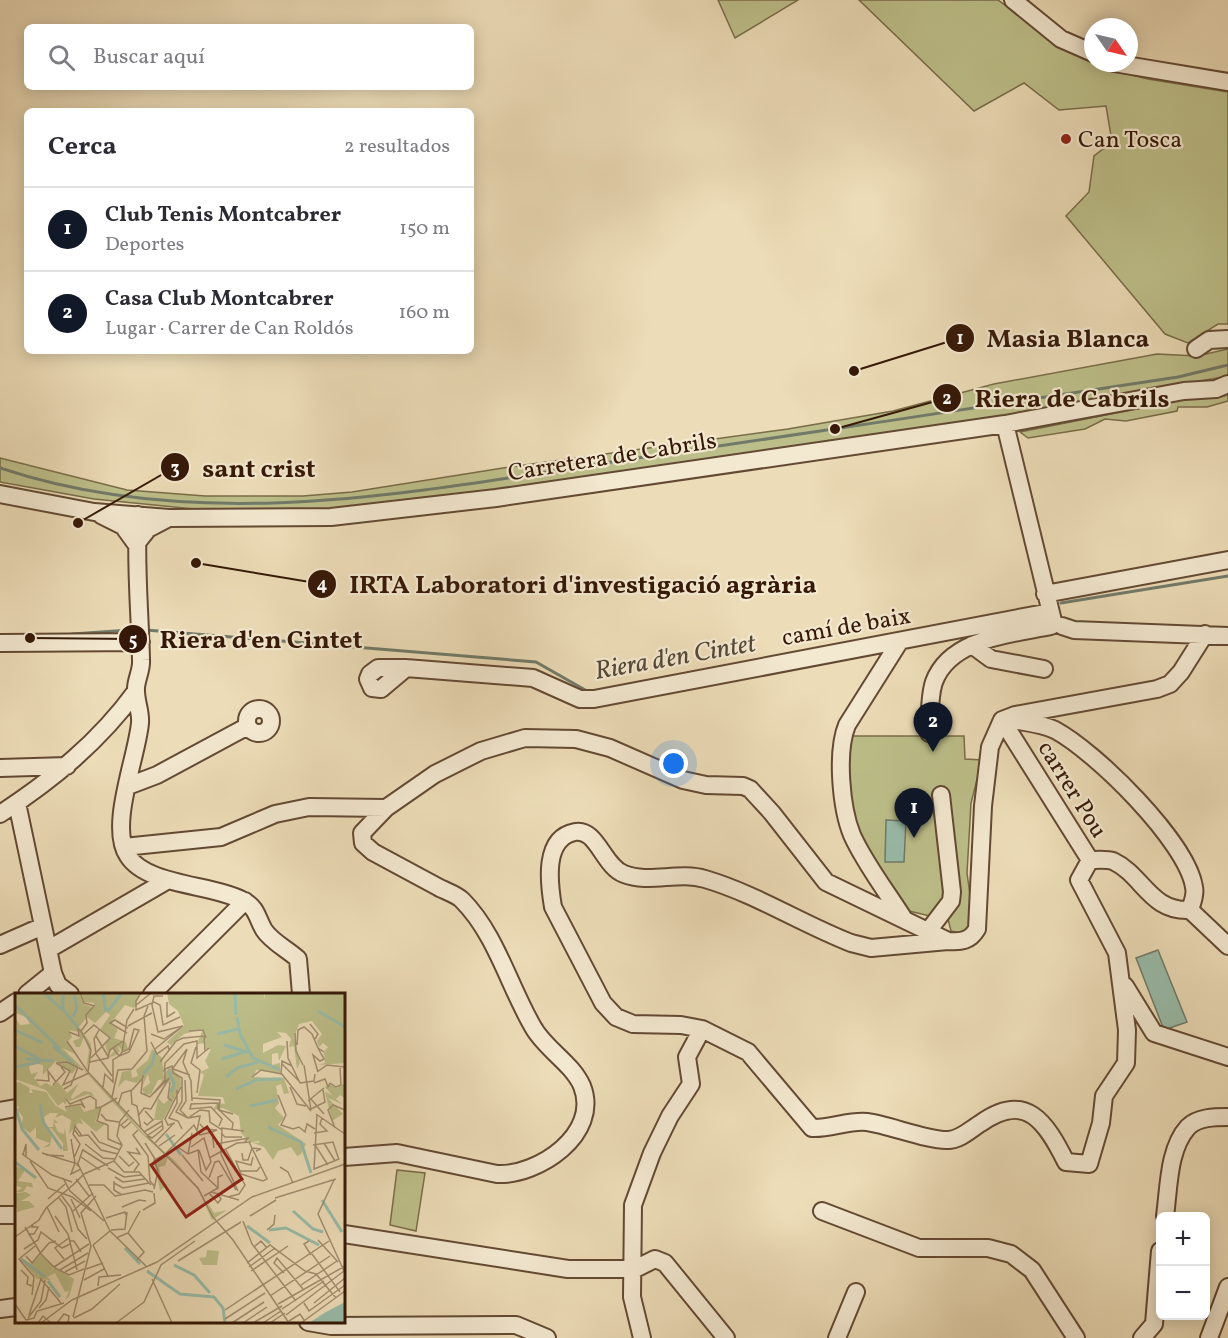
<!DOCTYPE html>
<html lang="es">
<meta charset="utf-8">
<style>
:root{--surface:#fff;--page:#f7f7f7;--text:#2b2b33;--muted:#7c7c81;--line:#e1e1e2;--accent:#111827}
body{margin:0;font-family:Vollkorn,serif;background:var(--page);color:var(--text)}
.controls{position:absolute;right:18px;bottom:18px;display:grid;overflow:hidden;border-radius:9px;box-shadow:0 3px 15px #0003}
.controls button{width:54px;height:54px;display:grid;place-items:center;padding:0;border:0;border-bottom:2px solid var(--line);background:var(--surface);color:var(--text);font:30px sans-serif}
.compass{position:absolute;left:1084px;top:18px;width:54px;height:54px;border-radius:50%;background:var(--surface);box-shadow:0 3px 15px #0003;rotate:124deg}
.you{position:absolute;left:674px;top:764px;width:21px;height:21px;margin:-15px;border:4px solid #fff;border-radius:50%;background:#1a73e8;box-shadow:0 0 0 9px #1a73e833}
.badge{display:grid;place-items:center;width:39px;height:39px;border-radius:50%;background:var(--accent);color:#fff;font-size:20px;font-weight:700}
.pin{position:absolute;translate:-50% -50px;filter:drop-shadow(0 2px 3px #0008)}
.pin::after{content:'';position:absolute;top:32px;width:21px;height:18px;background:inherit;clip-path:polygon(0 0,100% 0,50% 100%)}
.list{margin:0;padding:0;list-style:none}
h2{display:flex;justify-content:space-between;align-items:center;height:78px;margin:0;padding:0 24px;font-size:26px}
h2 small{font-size:20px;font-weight:400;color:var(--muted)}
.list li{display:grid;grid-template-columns:39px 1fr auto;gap:18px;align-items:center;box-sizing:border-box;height:84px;padding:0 24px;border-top:2px solid var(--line)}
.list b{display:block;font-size:22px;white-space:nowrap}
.list p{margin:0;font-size:20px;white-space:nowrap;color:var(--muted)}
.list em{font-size:20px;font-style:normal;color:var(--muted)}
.icon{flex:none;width:33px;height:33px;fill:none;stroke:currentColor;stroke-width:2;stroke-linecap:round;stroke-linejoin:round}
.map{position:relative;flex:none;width:1228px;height:1338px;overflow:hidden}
.search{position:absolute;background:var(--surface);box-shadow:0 3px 15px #0003;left:24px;top:24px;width:450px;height:66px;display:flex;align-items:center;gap:15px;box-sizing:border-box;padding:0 21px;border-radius:9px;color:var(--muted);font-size:22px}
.panel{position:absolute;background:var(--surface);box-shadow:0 3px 15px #0003;left:24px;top:108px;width:450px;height:246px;border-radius:9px}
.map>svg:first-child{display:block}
</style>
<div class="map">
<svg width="1228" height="1338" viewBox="0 0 1228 1338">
<rect width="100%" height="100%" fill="#ecdcb7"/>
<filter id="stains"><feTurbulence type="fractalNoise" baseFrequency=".00333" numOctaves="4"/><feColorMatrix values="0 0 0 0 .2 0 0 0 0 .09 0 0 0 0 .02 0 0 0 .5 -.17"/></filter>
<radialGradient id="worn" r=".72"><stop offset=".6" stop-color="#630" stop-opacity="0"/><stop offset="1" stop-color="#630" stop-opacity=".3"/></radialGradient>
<path fill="#bdbf8a" stroke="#796c48" stroke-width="1.5" d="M718,0H798L735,38Z
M859,0H998L1067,51L1106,69L1148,79L1228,92V324H1218L1188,343L1165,334L1066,216L1089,192L1094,156L1112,142L1106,106L1059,110L1024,83L974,111Z
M1228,349V376L999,418L594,479L308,512L204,510L94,499L0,482V458L127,490L205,496H303L352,492L503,468L788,429L893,411L994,384L1157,354L1197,356Z
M1228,395V401L1207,407H1178L1177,411L1126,421L1105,419L1085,429L1028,438L1020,432L1196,397L1216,398Z
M843,736H964L965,759L982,760L971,803L967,873L974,924L964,934L951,931L947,915L930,916L909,911L855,834Z
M397,1170L425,1173L416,1231L390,1225Z"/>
<path fill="#99bcaa" stroke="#717a69" stroke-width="1.5" d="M886,820L906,821L904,862H885Z
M1158,950L1187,1022L1164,1030L1136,958Z"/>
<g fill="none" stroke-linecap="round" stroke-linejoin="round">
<path stroke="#717a69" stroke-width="3" d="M0,468C209,538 433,488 645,457C823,431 1000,404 1178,377L1228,365
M1061,603L1228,576
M146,630L536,662L587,691
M72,634L130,630"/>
<defs>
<path id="minor" d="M1013,0L1061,39L1093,53
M1114,63L1228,82
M1196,349L1209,340L1228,339
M1005,424L1053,621
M0,494L94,512L169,518L331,517L496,498L1005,424L1184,391L1216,389L1228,384
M101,515L123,526L136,544L148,529L169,518
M138,515C135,564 140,612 141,660C142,671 135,681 136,691C136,702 141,712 140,723C137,757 108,827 128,856C147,886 213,884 244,901C257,908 257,918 264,930C272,942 287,949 298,959L301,994
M1045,594L1228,560
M1062,626L1074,630L1228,636
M900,641L847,725C836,752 841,808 852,835C865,864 887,892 904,919
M0,643L141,642
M972,645L991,659L1044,669
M406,668L381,689L372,688L368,679L370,674L378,668H406L533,678L580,699H594L1050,612
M247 721a12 12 0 1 1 24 0a12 12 0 1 1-24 0Z
M1015,715L1019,721C1031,723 1045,725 1055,730C1096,752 1187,842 1194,887C1196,895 1192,903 1190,910
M1002,720L1090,860C1096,860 1107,859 1113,861C1143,875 1150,912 1190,910L1228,946
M929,733C930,717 929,697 934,682C950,638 1012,634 1051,626
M0,768L67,766
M128,786L157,775L248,726
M17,803L53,973L58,985L70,994
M0,814C52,780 99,742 136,691
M124,847L221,837L275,814L309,807L386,808L435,774L481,751L525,738L576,739L610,748L683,780L706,785L743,786L750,789L772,813L826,882L948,941C961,942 970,941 977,929L983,806L990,747L1002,720L1015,715L1157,689L1170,684L1181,672L1205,634
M929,930L951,901L952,892L941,795
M948,941L871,948L851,943C802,924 756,894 705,879C679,871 649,884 624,874C603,866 597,828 575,832C543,838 549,883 553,907L603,1003L616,1017L633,1024L681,1025L702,1029L748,1052L812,1128C830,1129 849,1120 867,1122C889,1125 929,1141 948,1140C960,1140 971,1129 981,1123C1026,1091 1046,1122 1066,1162L1089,1164L1101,1123L1104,1096L1126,1063L1127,1030L1117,953L1079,880L1090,860
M0,945L43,926
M49,949L168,880
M1125,986L1154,1033L1228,1057
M27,994L53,973
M152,994L245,901
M0,1013L16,1002
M0,1111L16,1108
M344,1157L397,1153L497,1174C538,1176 601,1134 582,1086C572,1063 545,1049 533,1027C509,986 496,934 462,900C456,894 445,891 438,887C416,875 395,864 373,852L363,843L362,833L386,808
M822,1211L919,1248H988L1011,1254L1032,1270L1076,1338
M0,1215H16
M1165,1216C1169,1188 1168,1149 1188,1127C1198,1117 1215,1117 1228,1117
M344,1234L568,1269H635
M635,1269L655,1259L665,1263L726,1338
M0,1309L16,1307
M308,1322L331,1326L516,1325L547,1338
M642,1338L632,1297L633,1205L652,1153L670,1116L691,1084L687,1057L702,1029
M837,1338L856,1292
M1142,1338L1154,1324L1160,1251
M1209,1338L1228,1287"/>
</defs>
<use href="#minor" stroke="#634933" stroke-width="20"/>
<use href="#minor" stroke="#f3e8d0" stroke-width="16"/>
</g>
<circle fill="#8f2418" stroke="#f3e8d0" stroke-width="2" cx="1066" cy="139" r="6"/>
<g text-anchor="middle" stroke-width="4.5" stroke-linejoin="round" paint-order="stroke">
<g font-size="24" fill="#351807" stroke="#f3e8d0" text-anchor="start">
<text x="1078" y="147">Can Tosca</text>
</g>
<g font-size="24" fill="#351807" stroke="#f3e8d0">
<text transform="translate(612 456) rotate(-9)" y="8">Carretera de Cabrils</text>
<text transform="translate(846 626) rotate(-10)" y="8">camí de baix</text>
<text transform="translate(1073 789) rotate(58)" y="8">carrer Pou</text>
</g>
<g font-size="26" font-style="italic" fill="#534938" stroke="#f3e8d0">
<text transform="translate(675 656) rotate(-10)" y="9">Riera d'en Cintet</text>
</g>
</g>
<g transform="translate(15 993)">
<rect width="330" height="330" fill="#ecdcb7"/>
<path d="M0,0H64L69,11L79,15V10L69,9L66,0H126L119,15L110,12L95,31L103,36L99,45L111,49L113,56L108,58L102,52L105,58L99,63L94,64L100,57L98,55L93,61L90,52L95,44L85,37L95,22L91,19L80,30L72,24L64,34L76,51L75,65L71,77L74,57L69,44L65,54H61L58,48L65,45L64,39L54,37L57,44L52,49L63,62L47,55L95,102L127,139L160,168L184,196L197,222L192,208L199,220L212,217L197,227L183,197L153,164L150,173L144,174L147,189L152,192L145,198L139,167L152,164L125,139L67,75L63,73L57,81L41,68L28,82V72L18,70L14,74L16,81L23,79L19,85L25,93L31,90L37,93L43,89L52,100L64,90L56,104L57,106L69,98L76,99L80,104L73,101L55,108L51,105V112L48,109L43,113L31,97L0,86V45H4L0,44V24L5,32L15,31L11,24L0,20ZM152,0H249L250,7V0H330V70L303,72L310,70L309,59L313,54L308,50L304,54L302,48L307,41L297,28L284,31L279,44L285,70L282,76L279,53L274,54L276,46L271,40L262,39L267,44L248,51V60L263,52L271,53L264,68L263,60L257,61V72L265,70V81L241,77L239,84L269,85L274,100L269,101L266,91L261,93L264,110L260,115L269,125L263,132L291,151L286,161L282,163L276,154L263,158L258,167L249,154L236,149L243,150L245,148L235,149L226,140L224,123L208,115L198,117L202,110L210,111L208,104L183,103L189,82L185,79L194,75L190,68L196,56L191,57L190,50L182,51L188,36L169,41L156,52L152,49L169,33L163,18L154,11ZM137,56L147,65L149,86L143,87L136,101L130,102L127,96L135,90L133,81L127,94L129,85L121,90L110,87L103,94L107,79L116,77L117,85L123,83L121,77L133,67ZM154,74L165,83L166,92L148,127H139L143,105L149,111L153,107L157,91L146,89ZM4,89L15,95L14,100H18L16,96L31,99L41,113L52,119L50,115L65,112L69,119L86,114L80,129L90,131L81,139L65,125L68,131L63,130L54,141L56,127L47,122L40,125L43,120H35L29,124L31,134H38L39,126L43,130H39L43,139L49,141L50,135L53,158H48V150L36,135L32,136L37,141L35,153L28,155L35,150L21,145V134L15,140L6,133L8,124L2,116L5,114L0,113V90ZM330,90V105L325,102L321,106L327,111L313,105L328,121L317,128L310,99L317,102L310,94L315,91L322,95ZM0,173L10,177L3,188L17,190L18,195L12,193L8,199H0L7,195L0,192ZM11,199L16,202L6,208H14L20,214L2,219L0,200ZM192,257L204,258L202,272H188L184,265L191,264ZM26,262L39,274L34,280L39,275L59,286L54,304L50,307L54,298L50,299L40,280L32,284L36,287L22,286L5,265L16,271Z" fill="#bdbf8a"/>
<path d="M330,309V330H294L311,319Z" fill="#99bcaa"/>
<path fill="none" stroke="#99bcaa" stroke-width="3" d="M29,0L48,17M48,0V16L63,35M88,0L91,19M220,0L221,22M0,12L45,56M93,18L107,0M303,18L330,34M58,24L62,15L59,0M222,24L225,41L238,65L265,77M0,37L28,50M202,41L223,36M209,52L235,60M0,53L26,67M38,53L58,70M11,66L39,68M207,66L229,59M0,74L25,69M153,77L159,90L156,99M128,81L137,71L140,58M211,84L222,75L243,69M221,96L241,87L266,86M25,111L28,129L47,156M0,113L7,136L24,157M235,113L262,107M253,134L286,149L296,180M151,141L166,162M0,169L21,185M307,207L327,239M278,218L298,236L308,239M232,233L255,250M254,237L271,235L304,252M110,255L125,271M6,266L30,284M159,272L179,282L195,300M132,278L165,301L199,304L208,315L210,330M33,288L45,304"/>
<path fill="none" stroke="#a38e71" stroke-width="1.5" d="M126,0L121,8V17L139,9L145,12L148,32L165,24M152,9V24L160,19M120,13L136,0M295,31L303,41L300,46M113,33L137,20M84,37L79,46L81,61L97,83M66,38L76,57L73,79L135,145M174,38L188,37L191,45M54,39L64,43L63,36L66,38L72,30L71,22L79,13L69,10L65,0M112,40L95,30L100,27L113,35M280,40L281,58L288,72M69,41L79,32L95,45L76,65M136,41L149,46L165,35M81,43L94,65M52,48L73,79M272,48L273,65L285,90L299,88L300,81M136,49L142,61L153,53L154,57M282,52L283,37L289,34L297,41L303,55M181,54L176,70L185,77L182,100M140,56L168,33L143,39L137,12L139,3H148M107,59L112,27L119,16M75,69L93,65L95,57L108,48M145,69L161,48L168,45L189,43L190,58M41,70L55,78L48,92L74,80M41,70L52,69L68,77M267,71L285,89M289,72L296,117M277,73L267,68L266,80L296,118M158,75L172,56L168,69L176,88L177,108M158,76L175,82M149,79L150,70L169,51L182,48V65L194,55M302,79L312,72L330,74M303,79L298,62L305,68L309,66L303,55L309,59M128,82L126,100L135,104M237,84L246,77L267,81M21,87L34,88L33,78L41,89M170,87L171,108L165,117L173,125M155,90L153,105L157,108M299,90L310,86L313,94L315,90M315,90L321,94L326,92L325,75M38,92L50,79L46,74M88,94L90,81L98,89V67L104,63L107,59L114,56L119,36L124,37L114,59L104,63L98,55M275,94L282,111L291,113M49,96L56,92L63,74M162,97V110L154,125L163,128L167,136M116,98L117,111L122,113M263,102L271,122L266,132L278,136L284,134L290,139L292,131L300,136M97,104L103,77L117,76L132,58L129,23L133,13M135,104L150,87V76L157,73L158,80L167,85V108L161,119L173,125M177,105L205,107L204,117L218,121M51,106L55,111L75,103L81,107V115L86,114M296,106L309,121M293,108L309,95M103,112L107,100L117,97L127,86M122,113L126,136M50,114L66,111L70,115L65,106M86,114L82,128L93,132M86,114L102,105M296,116L310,109L308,97M86,121L91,127L104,129M301,121L330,141M302,122L299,176L324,166M123,123L129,115L136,116L154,85L139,100M113,126L106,132L109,135L116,129M129,129L132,132L138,127L130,118M160,130L153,132L150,126L166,94M185,131L189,136L202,137L197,139M93,132V146L107,152M204,133L207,126L196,114L175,116L176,111L203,110V116L218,130L217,137M206,135L229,138M320,135L313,117L318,112L330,117M59,136L64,143L73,142L86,157L103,161M123,137L118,142L133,163L135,188L140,194M76,138L84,149L105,157M182,138L185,142L197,139L199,155M129,139L147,128L148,136L137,145L134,143M206,140L210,144H227M299,140L312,138L305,131L307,125M133,142L148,132M132,143L183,195L198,224L218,247L274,330M56,146L60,170L56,181L66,176M130,150L140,166M140,150L159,130M309,150L320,168M70,151L88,165L100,166M201,151L233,145L230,149M298,152L318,149L324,167M300,152L313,172M144,153L160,142M176,154L189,145L196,169L191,177L184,157M164,155L173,161L183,157L186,179L203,195M68,157L93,173M211,157L230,192L224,201L213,204M27,160L63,171L95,238M151,160L179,132L182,138L185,123L173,125L185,117L194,118L195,129L207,137L206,161M227,160L228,167H233L237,155L246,156L241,158M7,161L37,182L57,189M173,161L177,140M206,161L223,198M8,162L11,151V163M31,162L49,163M167,162L188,188M104,163L114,173L119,169M66,164L85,177M59,165L65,151L58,141L60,133L67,143M194,165L222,150L236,149M15,168L33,195L57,204L76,218M99,168L109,179H124L136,192M62,173L68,156M265,174L273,179L278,190M93,175L109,184L126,182M119,178L124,171L113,159L125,161L121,155M224,178H242L245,174M226,181L248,188L252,186L234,149M226,181L221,168L236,172L238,164M100,184L108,189L130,186M48,185L55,198L89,228M194,185L200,169L204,168L221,197M61,186L74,203M319,187L303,221L330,280M99,188V197L107,202M99,190L108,195L134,190M58,192L69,181L99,168L107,152L102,143L105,128L114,117M74,192H89L100,203L130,197L138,199M139,196L143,178L139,167L149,162M196,199L224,207M194,200L203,210L206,206L202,200M47,203L56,215L63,236L72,246M189,203L203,195V184L208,182M44,205L51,214L57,239M260,205L321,186M33,206L50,191M56,206L65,225M32,214L44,239M107,214L124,207L131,208M128,217L140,210L139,200M58,218L78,200M40,223L53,241L62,277M235,223L261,207M91,225L110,219L111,222M228,228L237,251L281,308M10,234L26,261L40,275L54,282L69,276M96,237L110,236L112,219M252,237L259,231L260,222M95,238L131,273M113,240L129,259L122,267M13,241H19L23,234H17L19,230M0,244L24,227L31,215L59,191M101,245L113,240L125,218M303,247L323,269M54,248H59L66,259M294,248L289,251L296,262M78,252L93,283M78,252L95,238M239,254L246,248L252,255M9,256L23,247L26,239L47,255L55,251M297,261L325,299M11,263L17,270L34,250L41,248M49,266L40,255L54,245M163,268L226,229M232,270L255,252L290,278L301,281L321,305M39,274L74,251M234,274L260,255M71,276L88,270M6,277L13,284L12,291L17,293M45,277L73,260M236,278L273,253M50,279L70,268M269,280L259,270L262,265L288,296M137,286L157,330M69,287L89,276M286,292L322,268M83,293L84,284L106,282M17,302L19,284L4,266L20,253M255,303L315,263M289,310L294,318L330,292M299,310L330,285M0,311L11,327M263,311L330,273M24,315L31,307L34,294M267,316L309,288M210,317L314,248M14,322L26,286L46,310M271,322L329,278M58,324L76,253L66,220L81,203M13,325L26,308L30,287M59,325L77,316L105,291M210,326L250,300M11,327L19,325L22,318L49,310M274,328L285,321L289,327M23,330L28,323L36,330M26,330L57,307L142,269L237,204L330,171M42,330L49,321L54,323L53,330M101,330L129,309L146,272L180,248M217,330L249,309M228,330L252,314M238,330L267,313M248,330L266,318M255,330L270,320M286,330L330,298"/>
<path fill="#8f2418" fill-opacity="0.15" stroke="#8f2418" stroke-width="3" d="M192,134L227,186L171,224L136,172Z"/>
<rect width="330" height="330" fill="none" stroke="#351807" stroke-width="3"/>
</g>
<path fill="none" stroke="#351807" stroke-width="2" d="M854 371L960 338M835 429L947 398M78 523L175 467M196 563L322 584M30 638L133 639"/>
<g fill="#351807" stroke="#f3e8d0" stroke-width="2">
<circle cx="854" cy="371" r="6"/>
<circle cx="835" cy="429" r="6"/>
<circle cx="78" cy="523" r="6"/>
<circle cx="196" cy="563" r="6"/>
<circle cx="30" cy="638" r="6"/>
<circle cx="960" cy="338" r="15"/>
<circle cx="947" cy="398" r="15"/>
<circle cx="175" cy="467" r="15"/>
<circle cx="322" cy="584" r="15"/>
<circle cx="133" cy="639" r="15"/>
</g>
<g font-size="18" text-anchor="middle" font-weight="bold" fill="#fff">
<text x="960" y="344">1</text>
<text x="947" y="404">2</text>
<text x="175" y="474">3</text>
<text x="322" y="590">4</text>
<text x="133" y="646">5</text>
</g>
<g font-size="26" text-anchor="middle" font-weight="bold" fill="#351807" stroke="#f3e8d0" stroke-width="4.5" stroke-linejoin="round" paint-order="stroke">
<text x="1068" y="347">Masia Blanca</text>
<text x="1072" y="407">Riera de Cabrils</text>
<text x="259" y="477">sant crist</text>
<text x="583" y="593">IRTA Laboratori d'investigació agrària</text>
<text x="261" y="648">Riera d'en Cintet</text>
</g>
<rect width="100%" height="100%" filter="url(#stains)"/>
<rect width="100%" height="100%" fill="url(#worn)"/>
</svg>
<div class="controls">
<button>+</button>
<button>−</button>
</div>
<svg class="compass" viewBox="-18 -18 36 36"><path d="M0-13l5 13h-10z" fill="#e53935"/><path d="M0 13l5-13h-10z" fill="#7c7c81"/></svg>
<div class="you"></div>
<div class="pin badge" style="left:914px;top:838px">1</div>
<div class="pin badge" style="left:933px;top:752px">2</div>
<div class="search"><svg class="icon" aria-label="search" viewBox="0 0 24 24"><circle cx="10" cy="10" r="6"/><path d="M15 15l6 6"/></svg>Buscar aquí</div>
<section class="panel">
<h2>Cerca<small>2 resultados</small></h2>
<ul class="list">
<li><span class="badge">1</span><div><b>Club Tenis Montcabrer</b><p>Deportes</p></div><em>150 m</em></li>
<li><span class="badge">2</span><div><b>Casa Club Montcabrer</b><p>Lugar · Carrer de Can Roldós</p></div><em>160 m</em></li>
</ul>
</section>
</div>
